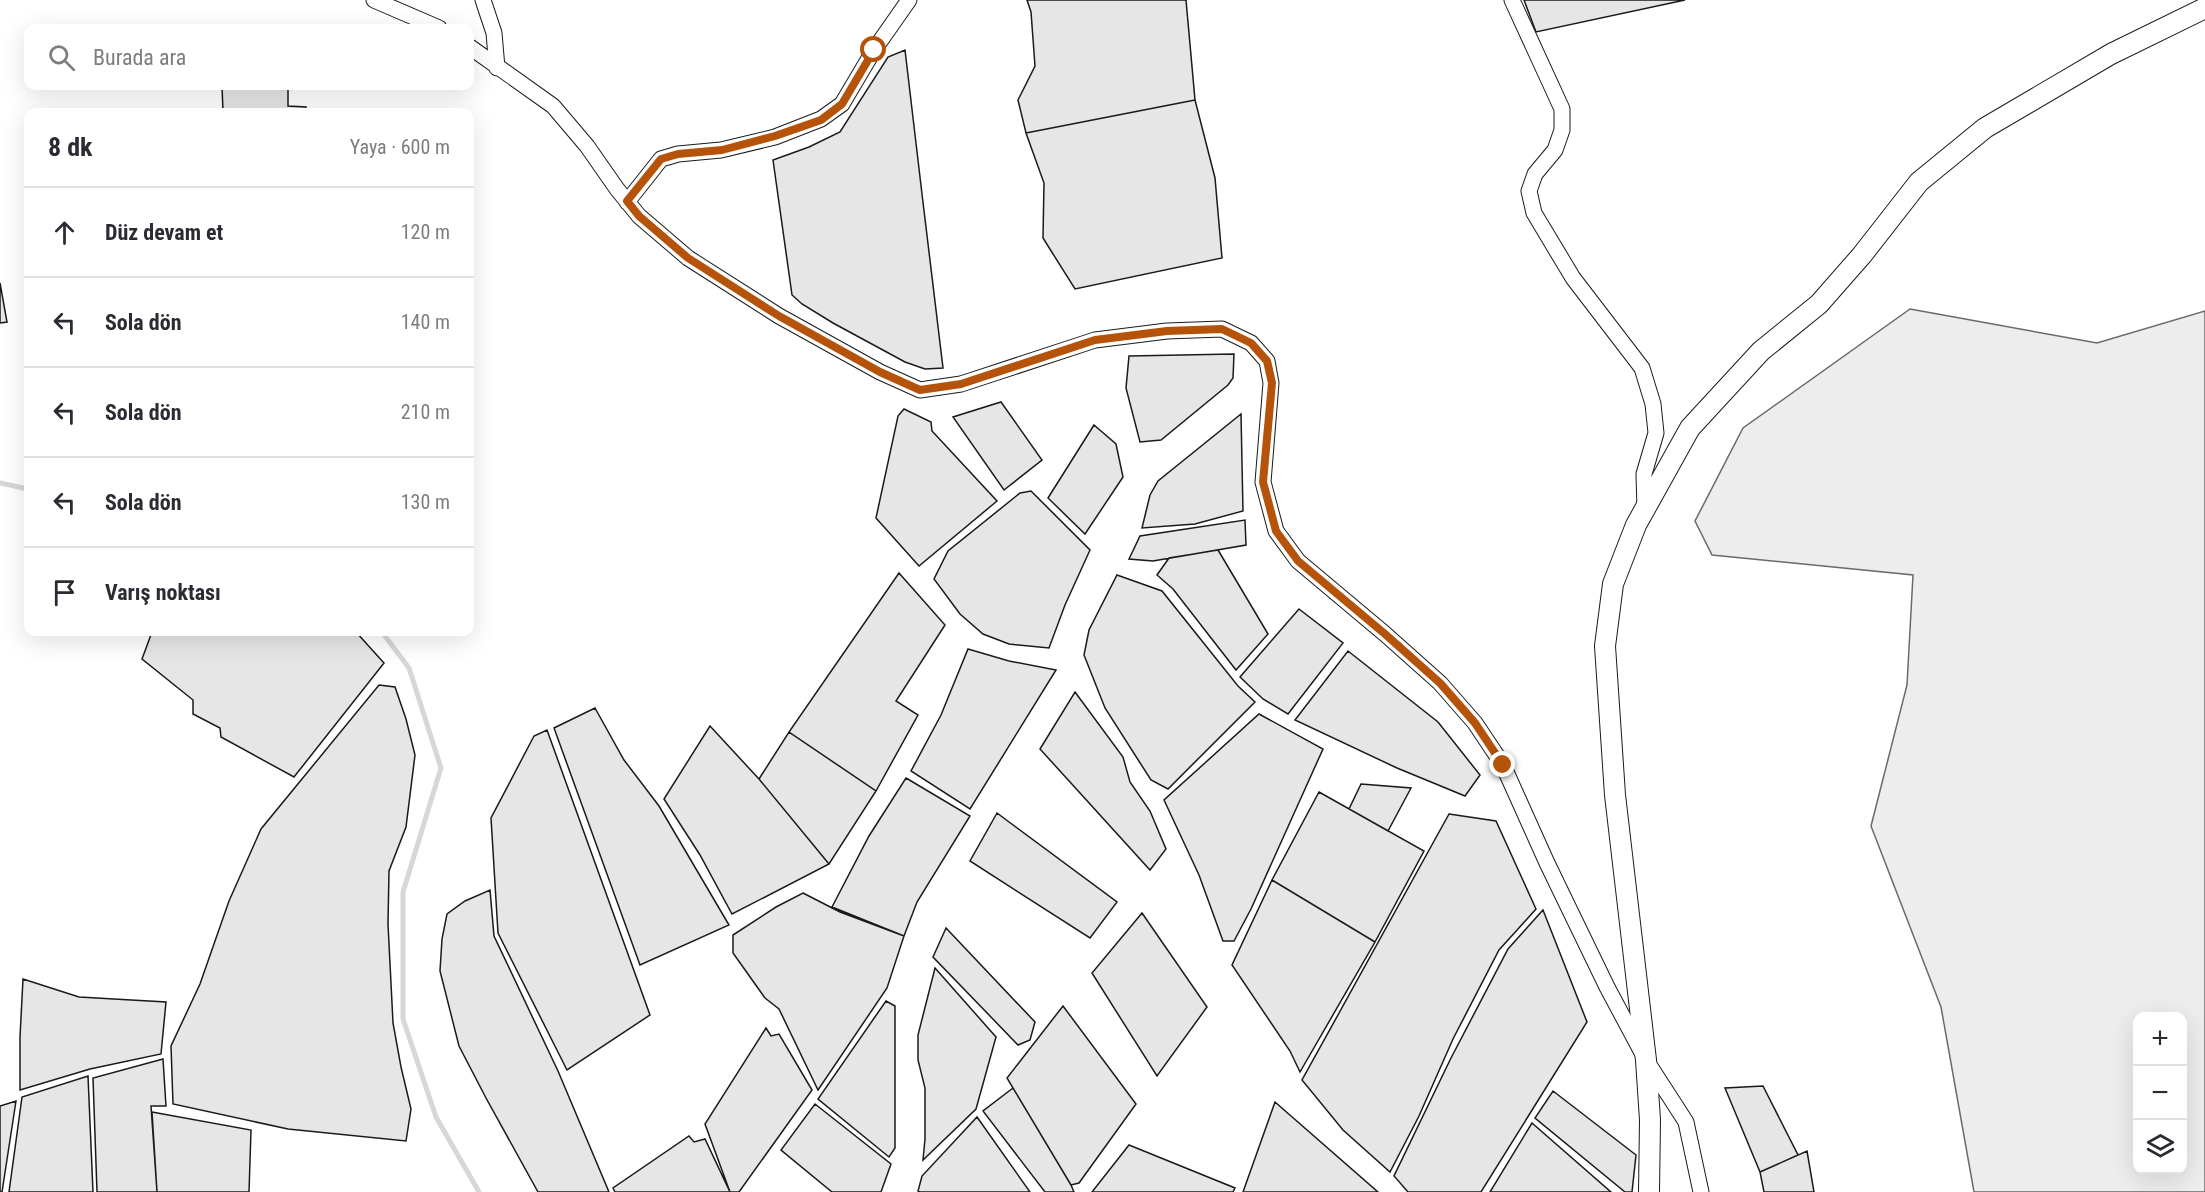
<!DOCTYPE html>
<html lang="tr">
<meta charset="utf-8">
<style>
:root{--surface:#fff;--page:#f2f2f3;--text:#2b2b33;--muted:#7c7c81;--line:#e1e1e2}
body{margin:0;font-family:"Roboto Condensed",sans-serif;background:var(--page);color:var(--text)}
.controls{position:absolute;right:18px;bottom:18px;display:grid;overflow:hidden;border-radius:12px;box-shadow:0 6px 24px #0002}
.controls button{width:54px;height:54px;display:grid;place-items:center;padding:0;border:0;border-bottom:2px solid var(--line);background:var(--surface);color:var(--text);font:30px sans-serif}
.stop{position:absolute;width:18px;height:18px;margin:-14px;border:4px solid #b45309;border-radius:50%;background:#fff}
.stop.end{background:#b45309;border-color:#fff;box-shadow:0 2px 6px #0008}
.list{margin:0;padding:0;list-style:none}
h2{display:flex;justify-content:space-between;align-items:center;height:78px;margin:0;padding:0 24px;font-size:26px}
h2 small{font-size:20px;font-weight:400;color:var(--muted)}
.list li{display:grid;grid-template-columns:39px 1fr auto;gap:18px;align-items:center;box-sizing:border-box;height:90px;padding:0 24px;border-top:2px solid var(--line)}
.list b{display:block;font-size:22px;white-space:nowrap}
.list em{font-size:20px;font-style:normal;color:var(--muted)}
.icon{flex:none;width:33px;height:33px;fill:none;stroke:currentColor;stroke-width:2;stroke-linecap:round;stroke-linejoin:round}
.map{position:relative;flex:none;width:2205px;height:1192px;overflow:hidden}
.search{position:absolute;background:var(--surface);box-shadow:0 6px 24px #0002;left:24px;top:24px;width:450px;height:66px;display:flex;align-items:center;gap:15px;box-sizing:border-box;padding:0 21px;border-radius:12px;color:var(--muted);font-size:22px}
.panel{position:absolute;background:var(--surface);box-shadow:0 6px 24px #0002;left:24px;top:108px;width:450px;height:528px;border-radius:12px}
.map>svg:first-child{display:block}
</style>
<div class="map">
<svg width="2205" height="1192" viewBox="0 0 2205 1192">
<rect width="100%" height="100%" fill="#fff"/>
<path fill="#ededed" stroke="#6a6a6a" stroke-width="1.5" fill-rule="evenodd" d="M1910,309L2097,343L2205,311V1192H1974L1941,1007L1871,826L1907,685L1913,575L1712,555L1695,521L1743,428ZM2138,1016H2182V1170H2138Z"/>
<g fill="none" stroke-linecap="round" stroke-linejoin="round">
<path stroke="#d7d7d7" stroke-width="5" d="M0,483L28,489
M382,632L409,668L441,768L403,892V1019L436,1117L479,1192"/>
</g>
<path fill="#e6e6e6" stroke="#1a1a1a" stroke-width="1.5" d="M1027,0H1186L1195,100L1026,133L1018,100L1035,66L1031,12Z
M1524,0H1685L1536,32Z
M905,50L922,194L943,368L925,369L905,362L833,323L802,304L792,295L773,160L809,147L840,132L888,57Z
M222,86H288V106L306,107V112H223Z
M1195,100L1215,178L1222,258L1075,289L1043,238L1044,183L1026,133Z
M0,283L7,322L0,323Z
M1234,354L1233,378L1228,385L1161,440L1140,442L1126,388L1129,356Z
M1001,402L1042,460L1004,490L953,417Z
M904,409L931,422L932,431L997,501L919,566L876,518L898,416Z
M1241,414L1243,511L1195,524L1142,528L1150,495L1158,481Z
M1094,425L1116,444L1123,477L1085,534L1048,498Z
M1031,491L1090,550L1065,605L1049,648L1009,644L983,634L960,614L934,579L948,551L1020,493Z
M1245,520L1246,545L1153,561L1129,559L1140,536Z
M1218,550L1268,634L1236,670L1173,589L1157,575L1169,558Z
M899,573L945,625L896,701L918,715L876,791L789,732Z
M1117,575L1162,591L1238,686L1255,702L1168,789L1151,780L1105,708L1084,655L1089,630Z
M1299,609L1343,643L1288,714L1263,699L1240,677Z
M152,632H356L384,663L294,777L221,737L220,728L193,714V700L142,659Z
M968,649L1009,661L1056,670L970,809L911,771L941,715Z
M1348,651L1438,722L1480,775L1465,796L1397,768L1295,720Z
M379,685L395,687L406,719L415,755L406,827L389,871L388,924L393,1023L401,1067L411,1109L406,1141L288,1129L173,1104L171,1046L200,984L229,901L261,829Z
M1075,692L1123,757L1130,782L1150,811L1166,849L1150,870L1040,749Z
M595,708L624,760L659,806L729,925L640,965L554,728Z
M1259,714L1323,749L1251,909L1234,941H1223L1199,875L1164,800Z
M710,726L759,779L829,864L732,914L700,855L664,799Z
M547,730L650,1015L567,1070L498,933L491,818L534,736Z
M789,732L876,791L829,864L759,779Z
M906,778L970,816L917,902L904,936L832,907L869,836Z
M1361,784L1411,788L1388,831L1349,809Z
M1319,792L1424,851L1375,942L1272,880Z
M997,813L1117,902L1090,938L970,861Z
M1449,814L1496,821L1536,909L1499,950L1453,1039L1419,1116L1390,1172L1343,1130L1302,1080Z
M1272,880L1375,942L1300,1072L1290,1051L1232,965Z
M490,890L494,936L558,1071L609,1192H538L486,1098L459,1046L440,971L442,939L447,914L465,901Z
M803,893L840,912L904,936L887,988L818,1090L779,1009L765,998L733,953V935L776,907Z
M1543,910L1587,1022L1481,1192H1408L1394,1176L1451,1058L1508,949Z
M1142,913L1207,1007L1157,1076L1092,973Z
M946,928L1035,1022L1030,1040L1018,1045L933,957Z
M935,968L996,1037L976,1109L923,1160L925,1139V1088L918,1060V1035Z
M23,979L79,997L166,1002L161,1054L90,1069L20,1090V1037Z
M886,1001L895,1006V1148L889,1157L818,1099Z
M1063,1006L1136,1104L1079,1183L1071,1185L1007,1078Z
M766,1028L771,1036L779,1034L812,1090L739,1192H730L705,1124Z
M163,1059L166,1106H151L157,1192H97L93,1078Z
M88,1076L93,1192H9L22,1097Z
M1763,1086L1798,1155L1760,1172L1725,1088Z
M1013,1088L1071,1185L1074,1192H1045L983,1111Z
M1553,1091L1636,1155L1632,1192H1625L1535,1118Z
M16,1101L2,1192H0V1106Z
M1275,1102L1378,1192H1243Z
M815,1104L891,1164L881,1192H832L781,1150Z
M152,1112L251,1130L249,1192H157Z
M977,1117L1030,1192H920L918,1191L922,1176Z
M1532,1123L1611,1192H1490Z
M689,1136L694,1142L705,1139L730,1192H615L613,1188Z
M1129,1145L1235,1188L1233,1192H1092Z
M1807,1151L1814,1192H1764L1760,1172Z"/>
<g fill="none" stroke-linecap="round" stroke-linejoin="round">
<defs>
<path id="minor" d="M374,0L439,28
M483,0L494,33L497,68
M1512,0L1562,109V130L1555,150L1535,174L1529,191L1534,213L1573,278L1642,368L1653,404L1656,433L1644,474L1645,509
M470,47L553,106L587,146L617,189L639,216L688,258L779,316L880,372L920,390L961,384L1095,340L1167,331L1222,329L1251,343L1267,361L1271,383L1263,482L1276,531L1298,561L1385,634L1440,683L1475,723L1503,765L1547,863L1607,987L1646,1060L1686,1122L1701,1192
M627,202L661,159L678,154L721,150L775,137L821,119L842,104L874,50L909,0"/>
<path id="tertiary" d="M1649,1192L1650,1120L1646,1060L1615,795L1605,646L1613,584L1636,525L1690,428L1761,351L1819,304L1862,255L1919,182L1985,128L2111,54L2205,8"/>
</defs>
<use href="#minor" stroke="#1a1a1a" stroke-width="17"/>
<use href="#tertiary" stroke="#1a1a1a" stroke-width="22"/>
<use href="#minor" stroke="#fff" stroke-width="15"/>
<use href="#tertiary" stroke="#fff" stroke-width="20"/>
</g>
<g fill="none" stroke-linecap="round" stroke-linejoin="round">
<path stroke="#b45309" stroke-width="8" d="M874,50L842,104L821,120L775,136L722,150L678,154L661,159L627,201L639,216L688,258L779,316L880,372L920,390L961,384L1095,340L1167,331L1222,329L1251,343L1267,361L1272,383L1263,482L1276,531L1298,561L1385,634L1440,683L1475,723L1503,765"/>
</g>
</svg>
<div class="controls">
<button>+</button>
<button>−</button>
<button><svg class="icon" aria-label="layers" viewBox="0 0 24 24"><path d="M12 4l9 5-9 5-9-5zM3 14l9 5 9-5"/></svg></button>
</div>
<div class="stop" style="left:874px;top:50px"></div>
<div class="stop end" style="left:1503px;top:765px"></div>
<div class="search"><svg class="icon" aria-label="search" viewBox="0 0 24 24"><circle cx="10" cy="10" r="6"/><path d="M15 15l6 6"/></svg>Burada ara</div>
<section class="panel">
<h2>8 dk<small>Yaya · 600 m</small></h2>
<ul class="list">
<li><svg class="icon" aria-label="ahead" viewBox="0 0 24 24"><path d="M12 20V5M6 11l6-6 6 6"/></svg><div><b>Düz devam et</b></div><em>120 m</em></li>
<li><svg class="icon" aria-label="left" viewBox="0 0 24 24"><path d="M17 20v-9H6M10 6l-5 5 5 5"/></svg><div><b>Sola dön</b></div><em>140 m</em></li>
<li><svg class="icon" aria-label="left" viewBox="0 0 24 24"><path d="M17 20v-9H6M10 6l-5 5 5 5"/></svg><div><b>Sola dön</b></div><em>210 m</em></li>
<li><svg class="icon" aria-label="left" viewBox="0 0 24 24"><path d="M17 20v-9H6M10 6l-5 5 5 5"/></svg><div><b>Sola dön</b></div><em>130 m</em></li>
<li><svg class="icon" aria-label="arrive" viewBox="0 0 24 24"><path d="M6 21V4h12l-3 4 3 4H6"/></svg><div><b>Varış noktası</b></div></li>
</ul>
</section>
</div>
